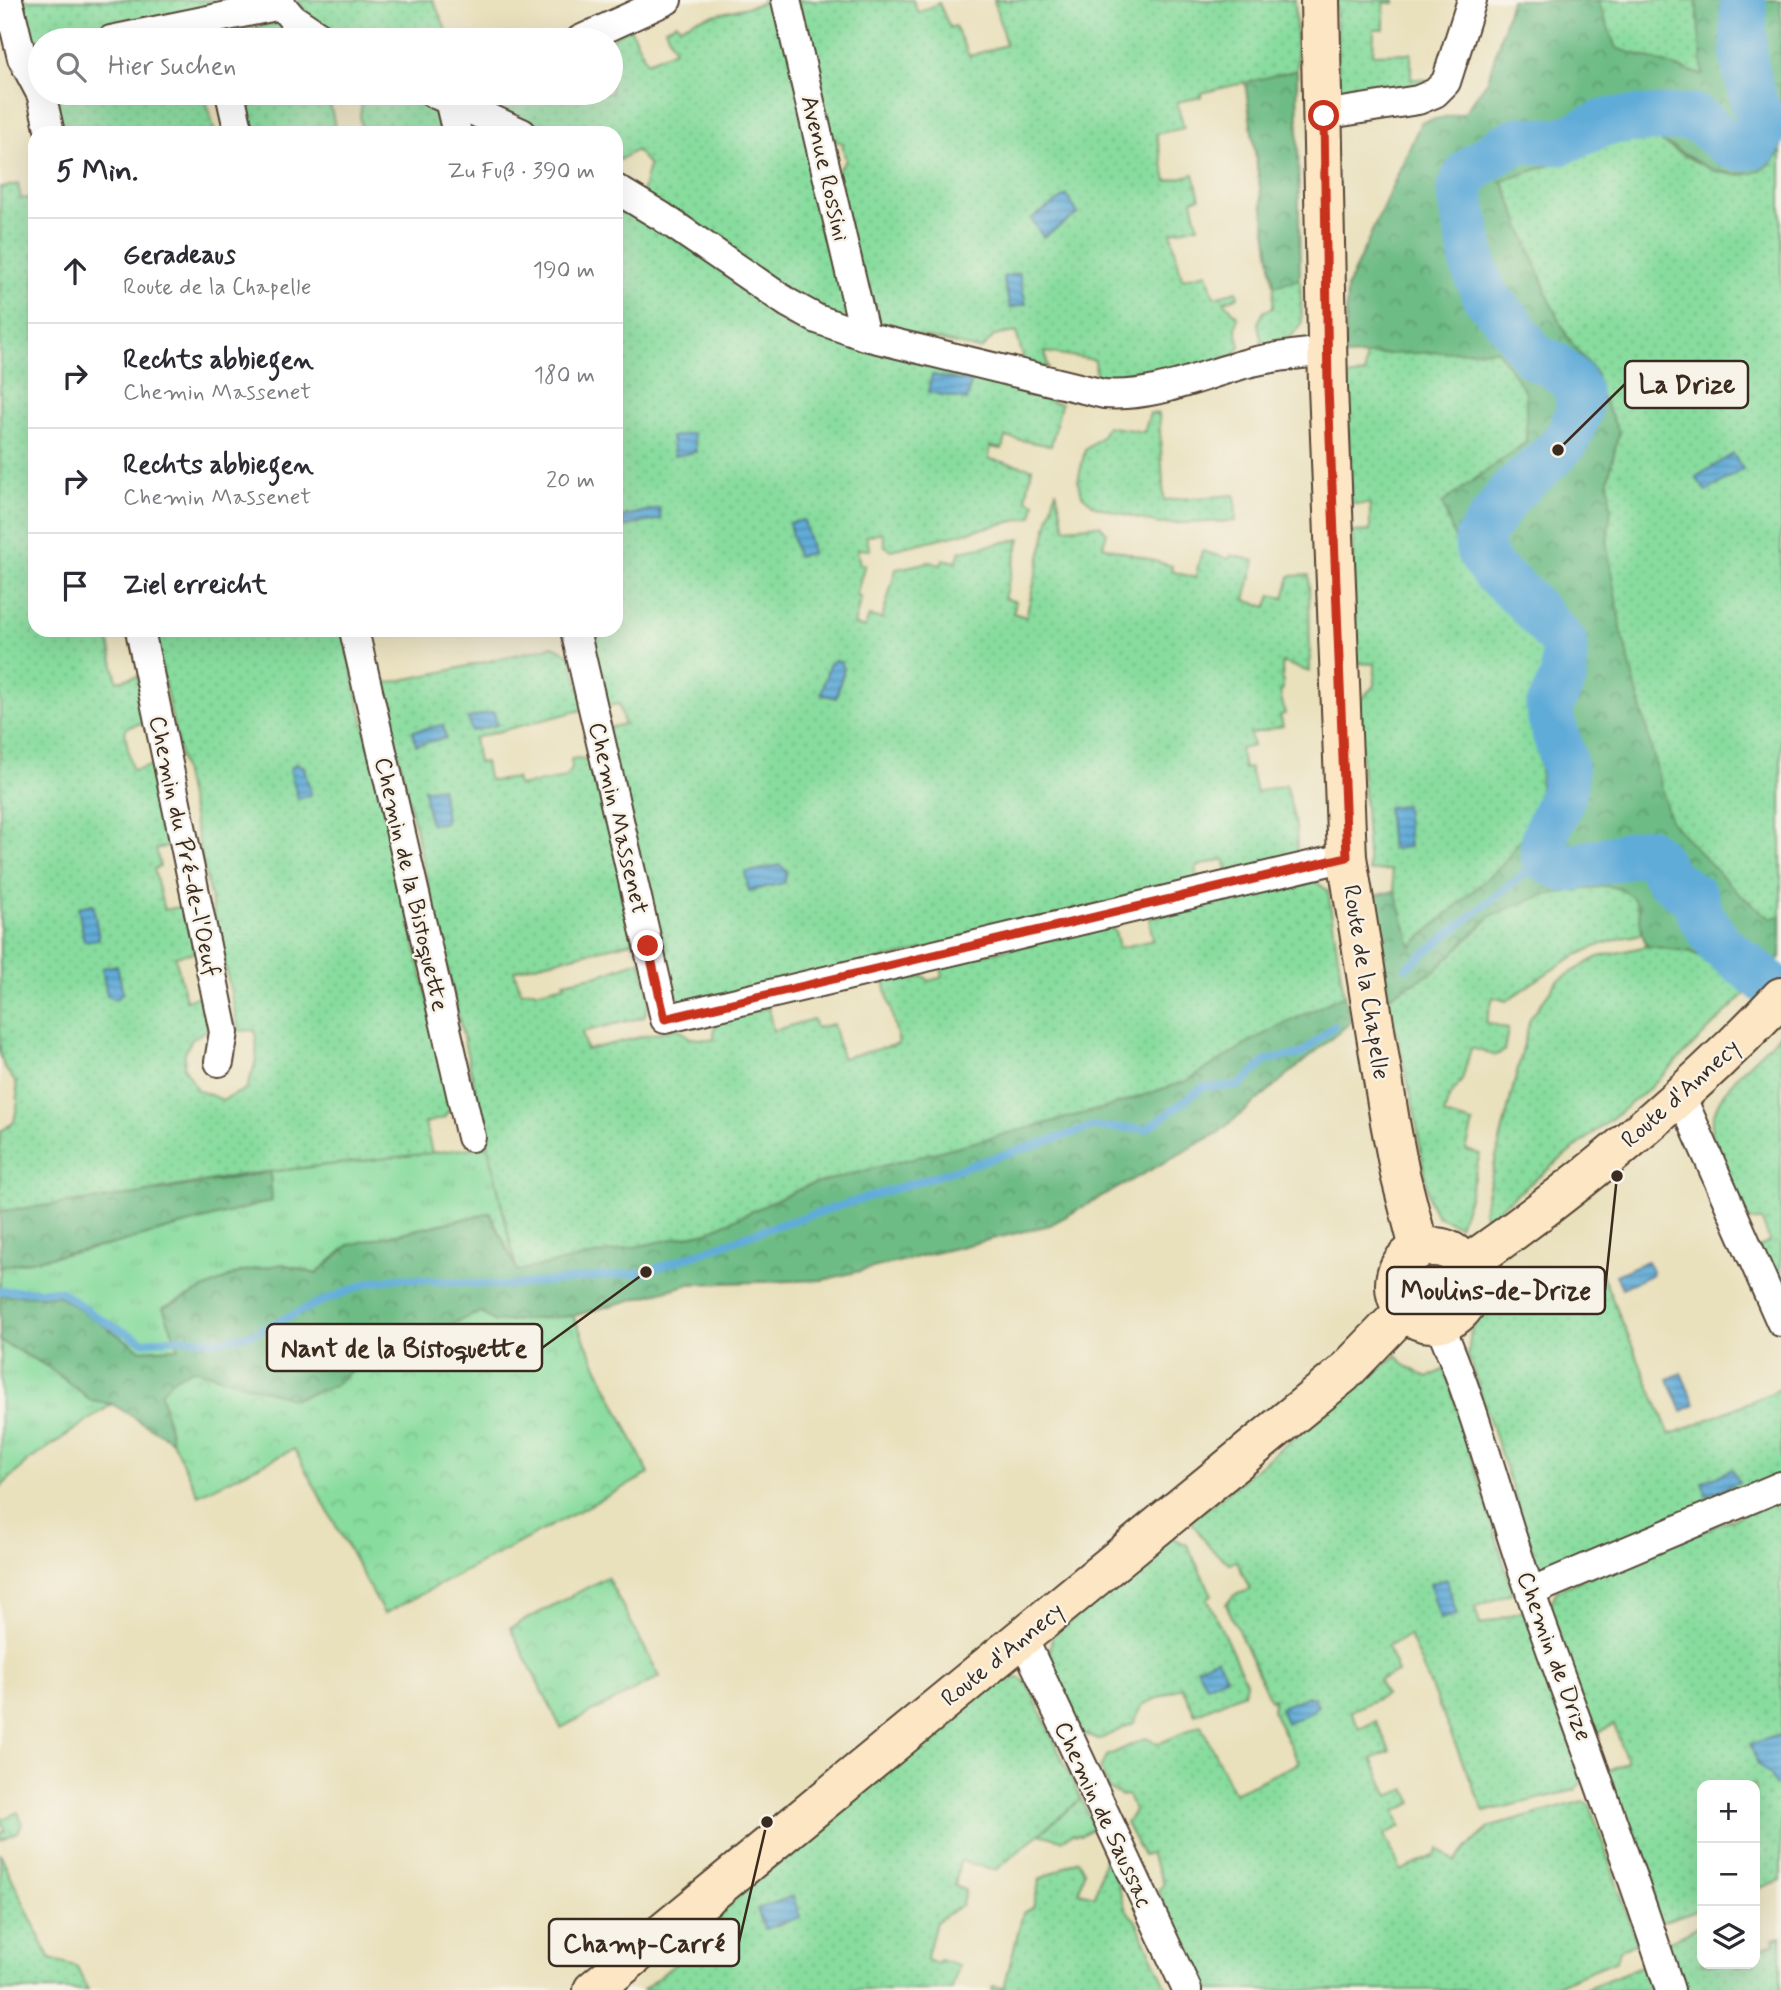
<!DOCTYPE html>
<html lang="de">
<meta charset="utf-8">
<style>
:root{--surface:#fff;--page:#f7f7f7;--text:#2b2b33;--muted:#7c7c81;--line:#e1e1e2}
body{margin:0;font-family:Mynerve,sans-serif;background:var(--page);color:var(--text)}
.controls{position:absolute;right:21px;bottom:21px;display:grid;overflow:hidden;border-radius:14px;box-shadow:0 7px 28px #0002}
.controls button{width:63px;height:63px;display:grid;place-items:center;padding:0;border:0;border-bottom:2px solid var(--line);background:var(--surface);color:var(--text);font:35px sans-serif}
.stop{position:absolute;width:21px;height:21px;margin:-16px;border:5px solid #c8321e;border-radius:50%;background:#fff}
.stop.end{background:#c8321e;border-color:#fff;box-shadow:0 2px 7px #0008}
.list{margin:0;padding:0;list-style:none}
h2{display:flex;justify-content:space-between;align-items:center;height:91px;margin:0;padding:0 28px;font-size:30px}
h2 small{font-size:23px;font-weight:400;color:var(--muted)}
.list li{display:grid;grid-template-columns:46px 1fr auto;gap:21px;align-items:center;box-sizing:border-box;height:105px;padding:0 28px;border-top:2px solid var(--line)}
.list b{display:block;font-size:26px;white-space:nowrap}
.list p{margin:0;font-size:23px;white-space:nowrap;color:var(--muted)}
.list em{font-size:23px;font-style:normal;color:var(--muted)}
.icon{flex:none;width:38px;height:38px;fill:none;stroke:currentColor;stroke-width:2;stroke-linecap:round;stroke-linejoin:round}
.map{position:relative;flex:none;width:1781px;height:1990px;overflow:hidden}
.search{position:absolute;background:var(--surface);box-shadow:0 7px 28px #0002;left:28px;top:28px;width:595px;height:77px;display:flex;align-items:center;gap:18px;box-sizing:border-box;padding:0 24px;border-radius:38px;color:var(--muted);font-size:26px}
.panel{position:absolute;background:var(--surface);box-shadow:0 7px 28px #0002;left:28px;top:126px;width:595px;height:511px;border-radius:21px}
.map>svg:first-child{display:block}
</style>
<div class="map">
<svg width="1781" height="1990" viewBox="0 0 1781 1990">
<defs>
<pattern id="grass-tufts" width="24" height="20" patternUnits="userSpaceOnUse" patternTransform="scale(1.75)"><rect width="24" height="20" fill="#87dc9e"/><path d="M3 7l-1-3M5 7V3M7 7l1-3M15 17l-1-3M17 17v-4M19 17l1-3" fill="none" stroke="#75bd88"/></pattern>
<pattern id="forest-crowns" width="20" height="18" patternUnits="userSpaceOnUse" patternTransform="scale(1.75)"><rect width="20" height="18" fill="#6dbc85"/><path d="M2 6a3 3 0 1 1 6 0M12 15a3 3 0 1 1 6 0" fill="none" stroke="#5b996c"/></pattern>
<pattern id="park-crowns" width="20" height="18" patternUnits="userSpaceOnUse" patternTransform="scale(1.75)"><rect width="20" height="18" fill="#87dc9e"/><path d="M2 6a3 3 0 1 1 6 0M12 15a3 3 0 1 1 6 0" fill="none" stroke="#75bd88"/></pattern>
<pattern id="garden-dots" width="8" height="8" patternUnits="userSpaceOnUse" patternTransform="scale(1.75)"><rect width="8" height="8" fill="#87dc9e"/><path d="M2 2h.1M6 6h.1" fill="none" stroke="#75bd88" stroke-width="1.8" stroke-linecap="round"/></pattern>
<pattern id="water-rules" width="6" height="5" patternUnits="userSpaceOnUse" patternTransform="scale(1.75)"><rect width="6" height="5" fill="#60acd9"/><path d="M0 2.5h6" fill="none" stroke="#508caf"/></pattern>
</defs>
<rect width="100%" height="100%" fill="#f7f3e8"/>
<filter id="ink" filterUnits="userSpaceOnUse"><feTurbulence type="fractalNoise" baseFrequency=".0143" numOctaves="2"/><feDisplacementMap in="SourceGraphic" scale="14" xChannelSelector="R" yChannelSelector="G"/><feConvolveMatrix kernelMatrix="1 2 1 2 8 2 1 2 1" color-interpolation-filters="sRGB"/></filter>
<filter id="wash" filterUnits="userSpaceOnUse"><feTurbulence type="fractalNoise" baseFrequency=".00686" numOctaves="4" result="noise"/><feDisplacementMap in="SourceGraphic" scale="28" xChannelSelector="R" yChannelSelector="G"/><feGaussianBlur stdDeviation="1.57" result="paint"/><feColorMatrix in="noise" values="0 0 0 0 0 0 0 0 0 0 0 0 0 0 0 0 0 1.4 0 .05"/><feComposite in="paint" operator="in"/></filter>
<g filter="url(#wash)">
<rect width="100%" height="100%" fill="#e9e0bc"/>
<path fill="url(#grass-tufts)" stroke="#61835e" stroke-width="2" d="M488,1146L517,1271L490,1213L349,1245L316,1274L283,1264L179,1348L141,1350L59,1296L0,1295V1267L110,1245L271,1201L270,1172Z
M1,1341L47,1366L92,1401L112,1404L27,1462L0,1488Z
M1081,1799L1094,1828L1081,1835L1072,1834L1062,1840L1039,1834Z"/>
<path fill="url(#forest-crowns)" stroke="#547352" stroke-width="2" d="M1511,0H1598L1616,48L1702,75L1696,0H1781V151L1768,166L1754,173L1736,174L1714,171L1655,138L1599,146L1568,159L1503,181L1553,308L1570,341L1596,373L1601,395L1619,432L1608,480L1611,509L1607,546L1614,578L1781,852V956L1756,983L1691,952L1647,946L1642,934L1638,906L1492,915L1434,972L1388,997L1374,896L1395,891L1412,946L1541,770L1533,714L1553,659L1554,646L1474,572L1457,545L1442,503L1526,442L1497,350L1345,356L1347,287L1421,122L1464,113L1488,80Z
M1297,70L1300,279L1274,286L1245,82Z
M1344,995L1351,1022L1218,1133L1050,1225L823,1280L690,1284L573,1316L495,1322L480,1312L427,1335L412,1329L389,1336L334,1386L294,1399L193,1369L161,1393L172,1441L112,1404L92,1401L47,1366L0,1341V1295L59,1296L141,1350L179,1348L163,1308L240,1272L283,1264L316,1274L349,1245L490,1213L517,1270L707,1232L806,1186L1108,1107L1186,1081L1258,1037Z
M270,1172L272,1201L110,1245L0,1267V1211L124,1196Z"/>
<path fill="url(#park-crowns)" stroke="#61835e" stroke-width="2" d="M480,1312L495,1322L573,1316L649,1474L384,1614L294,1449L198,1495L172,1441L161,1393L173,1379L193,1369L294,1399L334,1386L389,1336C404,1328 412,1329 428,1335Z
M607,1577L660,1677L561,1728L510,1628Z"/>
<path fill="url(#garden-dots)" stroke="#61835e" stroke-width="2" d="M20,0H244L242,3L30,42Z
M296,0H433L451,40H349L312,18Z
M762,0H778L852,315L844,322L788,294L642,193L649,165L636,150L616,162V133H545L526,122L489,106L490,93H611V40L629,26L647,62L675,50L665,28L677,23L680,27L697,19L763,3Z
M797,0H913L918,13L939,3L950,28L955,26L969,56L1006,45L994,0H1295L1297,70L1201,93V97L1177,102L1184,128L1156,134L1167,181L1194,174L1200,198L1192,200L1198,226L1171,232L1182,279L1207,273L1214,297L1237,291L1238,297L1224,301L1238,317L1236,328L1240,346L1234,356C1196,366 1131,393 1096,376L1095,360L1045,352L1048,368L1020,361L1023,357L1016,332L994,336L981,350L887,328L868,313L836,172L846,161L842,143L828,138Z
M1336,0H1394V3H1384V29H1374L1373,54L1411,53V79L1427,80L1421,88L1347,102L1338,95Z
M1598,0H1696L1703,75L1616,48Z
M278,23L309,40H231L236,31Z
M51,93H204L215,133H60Z
M242,93H344L343,100L330,105L337,133H252Z
M363,93C386,93 421,85 436,107C441,115 444,125 447,133H362L360,117Z
M1655,138C1686,156 1730,191 1766,167C1772,164 1776,157 1781,151V916L1770,918L1736,891L1670,821L1621,629L1607,546L1611,509L1608,480L1619,432L1601,395L1596,373L1570,341L1553,308L1503,181L1568,159L1599,146L1621,140Z
M18,184L21,199L29,198L31,207H35V630H127L128,633L108,637L117,681L138,676L147,722L127,727L125,733L132,770L155,765L174,845L156,849L160,867L154,869L164,910L185,906L196,952L175,956L186,1000L201,996L208,1029L192,1039L185,1052L184,1067L197,1090L223,1100L246,1089C256,1066 259,1055 255,1030L239,1031L153,630H331L332,634L343,632L452,1105L444,1118L425,1123L432,1153L240,1175L124,1196L0,1211V1132L14,1122L18,1102L16,1083L4,1067L0,1054V186L1,188Z
M616,200L780,305L788,328H802L860,346L1053,390L1051,402L1061,404L1051,446L1005,437L1002,449L990,447L989,459L1032,468L1026,499L1035,503L1032,517L891,550L885,546L882,532L866,536L870,550L857,549L860,565L865,564L856,596L861,597L854,625L865,628L869,616L882,619L896,569L930,562L941,565L943,559L956,562L960,551L1020,539L1004,598L1016,602L1013,613L1026,617L1056,490L1065,528L1100,525L1107,533L1103,546L1172,566L1171,571L1195,578L1202,551L1230,559L1231,555L1255,561L1245,600L1267,607L1271,595L1284,598L1290,576L1309,575L1310,672L1282,662L1283,689L1280,692L1285,714L1280,715L1283,726L1250,734L1253,746L1240,749L1244,769L1250,768L1256,792L1286,785L1296,827L1297,856L1230,880L1224,859L1196,867L1200,887L683,1005L671,997L605,729L624,724L619,704L601,707L582,630H616V603L619,602L616,587Z
M1300,279L1302,322L1291,337L1262,345L1258,323L1264,311L1273,308L1274,286Z
M1497,350L1526,392V442L1442,503L1457,545L1474,572L1554,646L1553,659L1533,714L1541,770L1538,816L1502,865L1411,946L1394,887L1391,870L1369,871L1358,702L1375,685V664L1357,663L1352,532L1370,531V504H1350L1347,377L1365,374V355Z
M1150,413L1159,414L1164,500L1235,495L1236,521L1159,524L1095,506L1082,495L1078,481L1085,450L1102,436L1107,426L1144,432Z
M553,646L571,655L585,709L474,738L478,763L485,762L488,778L492,781L516,778L518,786L565,778L572,769L571,759L578,758L595,761L636,941L514,970L521,992L534,990L535,992L565,985L564,982L603,974L641,960L650,1000L644,1017L582,1032L586,1050L678,1028L690,1038L714,1040L715,1021L768,1007L773,1031L813,1019L816,1028L833,1024L842,1058L899,1044L883,977H898L905,980L924,976L929,981L943,977L941,965L1106,925L1115,931L1119,948L1153,940L1149,918L1315,881L1328,891L1344,995L1258,1037L1186,1081L1108,1107L806,1186L707,1232L517,1271L382,684L442,672Z
M1607,886C1639,892 1638,905 1642,934C1583,944 1554,968 1506,1001L1493,997L1486,1022L1508,1029L1504,1051L1496,1055L1471,1048L1462,1080L1448,1100L1444,1115L1473,1123L1466,1150L1480,1154L1468,1201L1459,1226L1437,1216L1429,1200L1414,1109L1388,997L1434,972L1492,915L1544,895Z
M1647,946L1691,952L1756,983L1651,1087L1487,1218L1483,1211L1530,1019L1557,981L1598,957Z
M1781,1033V1305L1757,1249L1770,1241L1762,1221H1753L1745,1216L1711,1132C1712,1090 1754,1061 1781,1033Z
M1601,1272L1670,1435L1781,1389V1477L1551,1573L1538,1566L1468,1356L1471,1330L1484,1310L1514,1308Z
M1397,1355L1403,1364L1428,1378L1445,1369L1513,1593L1475,1607L1480,1625L1527,1610L1583,1780L1575,1790L1484,1812L1409,1635L1387,1646L1398,1672L1379,1680L1385,1695L1351,1711L1359,1729L1376,1721L1390,1751L1372,1759L1389,1796L1406,1789L1413,1803L1395,1811L1401,1826L1384,1835L1401,1871L1436,1855L1439,1849L1455,1862L1468,1846L1491,1827L1583,1801L1590,1805L1637,1943L1620,1949L1617,1960L1544,1990H1205L1158,1891L1164,1883L1150,1854L1143,1856L1126,1823L1134,1811L1128,1795L1122,1796L1109,1789L1100,1768L1107,1756L1146,1738L1158,1744L1201,1725L1234,1793L1299,1763L1272,1710L1274,1698L1270,1700L1226,1604L1234,1595L1250,1590L1237,1561L1229,1563L1210,1548L1191,1521Z
M1781,1499V1880L1755,1890V1785H1702V1908L1659,1923L1608,1772L1627,1762L1614,1724L1593,1735L1550,1606L1557,1590Z
M1171,1537L1187,1545L1212,1595L1207,1598L1246,1682L1244,1693L1195,1714L1182,1687L1142,1705L1134,1723L1098,1740L1080,1732L1049,1656L1052,1636Z
M1020,1678L1028,1685L1081,1799L996,1870L960,1861L955,1886L965,1890L962,1905L936,1922L926,1960L938,1964L939,1960L958,1965L952,1990H643L690,1952L685,1936L997,1680Z
M18,1812L22,1824L18,1832L0,1840V1833L5,1831L0,1820Z
M0,1853L50,1959L76,1966L88,1990H0Z
M1105,1856C1109,1865 1114,1874 1118,1884C1123,1899 1122,1908 1136,1921L1168,1990H992L993,1986L1004,1988L1023,1913L1033,1908L1040,1879L1078,1860L1084,1871L1079,1892L1095,1896Z
M1702,1924V1964H1733L1734,1966L1755,1964V1959L1757,1958L1755,1950L1775,1944L1774,1939L1781,1937V1990H1682L1667,1943Z
M1644,1965L1653,1990H1582Z"/>
<path fill="url(#water-rules)" stroke="#4e6b7c" stroke-width="2" d="M1067,195L1078,214L1043,237L1031,219Z
M1019,273L1026,304L1010,308L1003,277Z
M932,375L971,382L967,400L928,392Z
M693,433L696,452L674,456L671,437Z
M1733,454L1743,469L1706,492L1696,477Z
M659,508L661,519L623,527L621,517Z
M804,520L812,553L797,556L789,523Z
M835,660L841,662L844,669L836,698L821,694L829,665Z
M494,712L497,725L471,731L468,718Z
M443,725L446,738L416,745L413,731Z
M296,763L304,767L311,795L298,799L290,770Z
M441,787L446,818L443,823L432,824L429,821L424,789Z
M1405,805L1409,847L1391,849L1387,807Z
M780,865L787,872L784,883L749,891L745,873Z
M93,904L99,939L84,941L78,907Z
M117,965L123,993L115,1000L107,996L102,968Z
M1647,1261L1653,1274L1622,1288L1616,1275Z
M1681,1373L1695,1405L1682,1411L1668,1379Z
M1733,1469L1739,1482L1707,1496L1702,1482Z
M1446,1579L1457,1615L1440,1619L1430,1584Z
M1217,1658L1226,1677L1206,1686L1197,1667Z
M1308,1696L1310,1698L1314,1697L1318,1706L1314,1708L1315,1711L1286,1723L1280,1708Z
M1780,1735L1781,1737V1788L1774,1784L1770,1775L1758,1765L1750,1744Z
M793,1896L800,1917L765,1929L757,1909Z"/>
<g fill="none" stroke-linecap="round" stroke-linejoin="round">
<path stroke="#60acd9" stroke-width="8" d="M1406,968L1544,858
M0,1291H60L98,1318L144,1342L180,1338L218,1341L252,1334L318,1303L368,1283L397,1278L504,1286L646,1272L766,1229L1092,1127L1147,1129L1203,1087L1239,1086L1267,1060L1301,1054L1334,1026"/>
<path stroke="#60acd9" stroke-width="47" d="M1743,0L1744,61L1754,103L1763,121L1762,133L1756,144C1727,157 1717,129 1694,117L1621,120L1606,122L1560,142L1519,140L1500,149L1470,171L1465,178L1460,191L1474,266L1485,296L1509,322L1531,353L1542,361L1553,364L1571,380L1577,389L1579,400L1578,414L1568,437L1558,450L1509,494L1478,539L1479,550L1492,570L1524,598L1564,643V677L1549,708C1552,732 1566,754 1565,779C1565,807 1539,829 1544,858L1566,869L1647,851L1655,857L1667,877L1695,898L1701,916L1719,944L1781,993"/>
</g>
</g>
<g filter="url(#ink)">
<g fill="none" stroke-linecap="round" stroke-linejoin="round">
<defs>
<path id="street" d="M8,0L22,58L40,92
M277,0L292,18L325,40
M786,0L865,336
M111,40L281,5
M580,40L667,0
M41,93L50,133
M230,93L239,133
M433,93L522,133
M1323,115L1418,100L1435,93L1446,82L1472,0
M457,133L449,100L460,95
M616,189L661,216L788,303L817,319L865,336L1104,394C1156,398 1203,374 1252,362C1276,356 1303,354 1327,351
M140,630L224,1032L219,1062
M354,630L471,1137
M575,630L665,1019L1347,857
M1681,1096L1781,1322
M1439,1323C1477,1411 1499,1504 1531,1594C1578,1726 1627,1857 1670,1990
M1530,1592L1781,1486
M1023,1638L1187,1990"/>
<path id="secondary" d="M1320,0L1328,387L1347,857L1390,1122L1400,1174L1419,1248
M1395 1285a38 38 0 1 1 76 0a38 38 0 1 1-76 0Z
M1466,1265C1579,1186 1686,1098 1781,997
M593,1990L1343,1374L1404,1311"/>
</defs>
<use href="#street" stroke="#554536" stroke-width="32"/>
<use href="#secondary" stroke="#554536" stroke-width="42"/>
<use href="#street" stroke="#fff" stroke-width="28"/>
<use href="#secondary" stroke="#fce6c4" stroke-width="38"/>
</g>
</g>
<g fill="none" stroke-linecap="round" stroke-linejoin="round" filter="url(#ink)">
<path stroke="#c8321e" stroke-width="9" d="M648,946L665,1019L1347,857L1328,387L1324,116"/>
</g>
<g text-anchor="middle" stroke-width="5" stroke-linejoin="round" paint-order="stroke">
<g font-size="24" fill="#3b2a1e" stroke="#f7f3e8">
<text transform="translate(826 168) rotate(77)" y="8">Avenue Rossini</text>
<text transform="translate(619 818) rotate(77)" y="8">Chemin Massenet</text>
<text transform="translate(185 846) rotate(78)" y="8">Chemin du Pré-de-l'Oeuf</text>
<text transform="translate(412 884) rotate(77)" y="8">Chemin de la Bistoquette</text>
<text transform="translate(1367 982) rotate(81)" y="8">Route de la Chapelle</text>
<text transform="translate(1680 1093) rotate(-42)" y="8">Route d'Annecy</text>
<text transform="translate(1002 1654) rotate(-39)" y="8">Route d'Annecy</text>
<text transform="translate(1555 1656) rotate(70)" y="8">Chemin de Drize</text>
<text transform="translate(1104 1814) rotate(65)" y="8">Chemin de Saussac</text>
</g>
</g>
<path fill="none" stroke="#3b2a1e" stroke-width="2.5" d="M1558 450L1625 384M1617 1176L1605 1290M646 1272L542 1348M767 1822L739 1942"/>
<g fill="#3b2a1e" stroke="#f7f3e8" stroke-width="2.5">
<circle cx="1558" cy="450" r="7"/>
<circle cx="1617" cy="1176" r="7"/>
<circle cx="646" cy="1272" r="7"/>
<circle cx="767" cy="1822" r="7"/>
</g>
<g fill="#f7f3e8" stroke="#3b2a1e" stroke-width="2.5">
<rect x="1625" y="361" width="123" height="47" rx="7"/>
<rect x="1387" y="1267" width="218" height="47" rx="7"/>
<rect x="267" y="1324" width="275" height="47" rx="7"/>
<rect x="549" y="1919" width="190" height="47" rx="7"/>
</g>
<g font-size="26" text-anchor="middle" font-weight="bold" fill="#3b2a1e">
<text x="1687" y="393">La Drize</text>
<text x="1496" y="1299">Moulins-de-Drize</text>
<text x="404" y="1357">Nant de la Bistoquette</text>
<text x="644" y="1952">Champ-Carré</text>
</g>
</svg>
<div class="controls">
<button>+</button>
<button>−</button>
<button><svg class="icon" aria-label="layers" viewBox="0 0 24 24"><path d="M12 4l9 5-9 5-9-5zM3 14l9 5 9-5"/></svg></button>
</div>
<div class="stop" style="left:1324px;top:116px"></div>
<div class="stop end" style="left:648px;top:946px"></div>
<div class="search"><svg class="icon" aria-label="search" viewBox="0 0 24 24"><circle cx="10" cy="10" r="6"/><path d="M15 15l6 6"/></svg>Hier suchen</div>
<section class="panel">
<h2>5 Min.<small>Zu Fuß · 390 m</small></h2>
<ul class="list">
<li><svg class="icon" aria-label="ahead" viewBox="0 0 24 24"><path d="M12 20V5M6 11l6-6 6 6"/></svg><div><b>Geradeaus</b><p>Route de la Chapelle</p></div><em>190 m</em></li>
<li><svg class="icon" aria-label="right" viewBox="0 0 24 24"><path d="M7 20v-9h11M14 6l5 5-5 5"/></svg><div><b>Rechts abbiegen</b><p>Chemin Massenet</p></div><em>180 m</em></li>
<li><svg class="icon" aria-label="right" viewBox="0 0 24 24"><path d="M7 20v-9h11M14 6l5 5-5 5"/></svg><div><b>Rechts abbiegen</b><p>Chemin Massenet</p></div><em>20 m</em></li>
<li><svg class="icon" aria-label="arrive" viewBox="0 0 24 24"><path d="M6 21V4h12l-3 4 3 4H6"/></svg><div><b>Ziel erreicht</b></div></li>
</ul>
</section>
</div>
